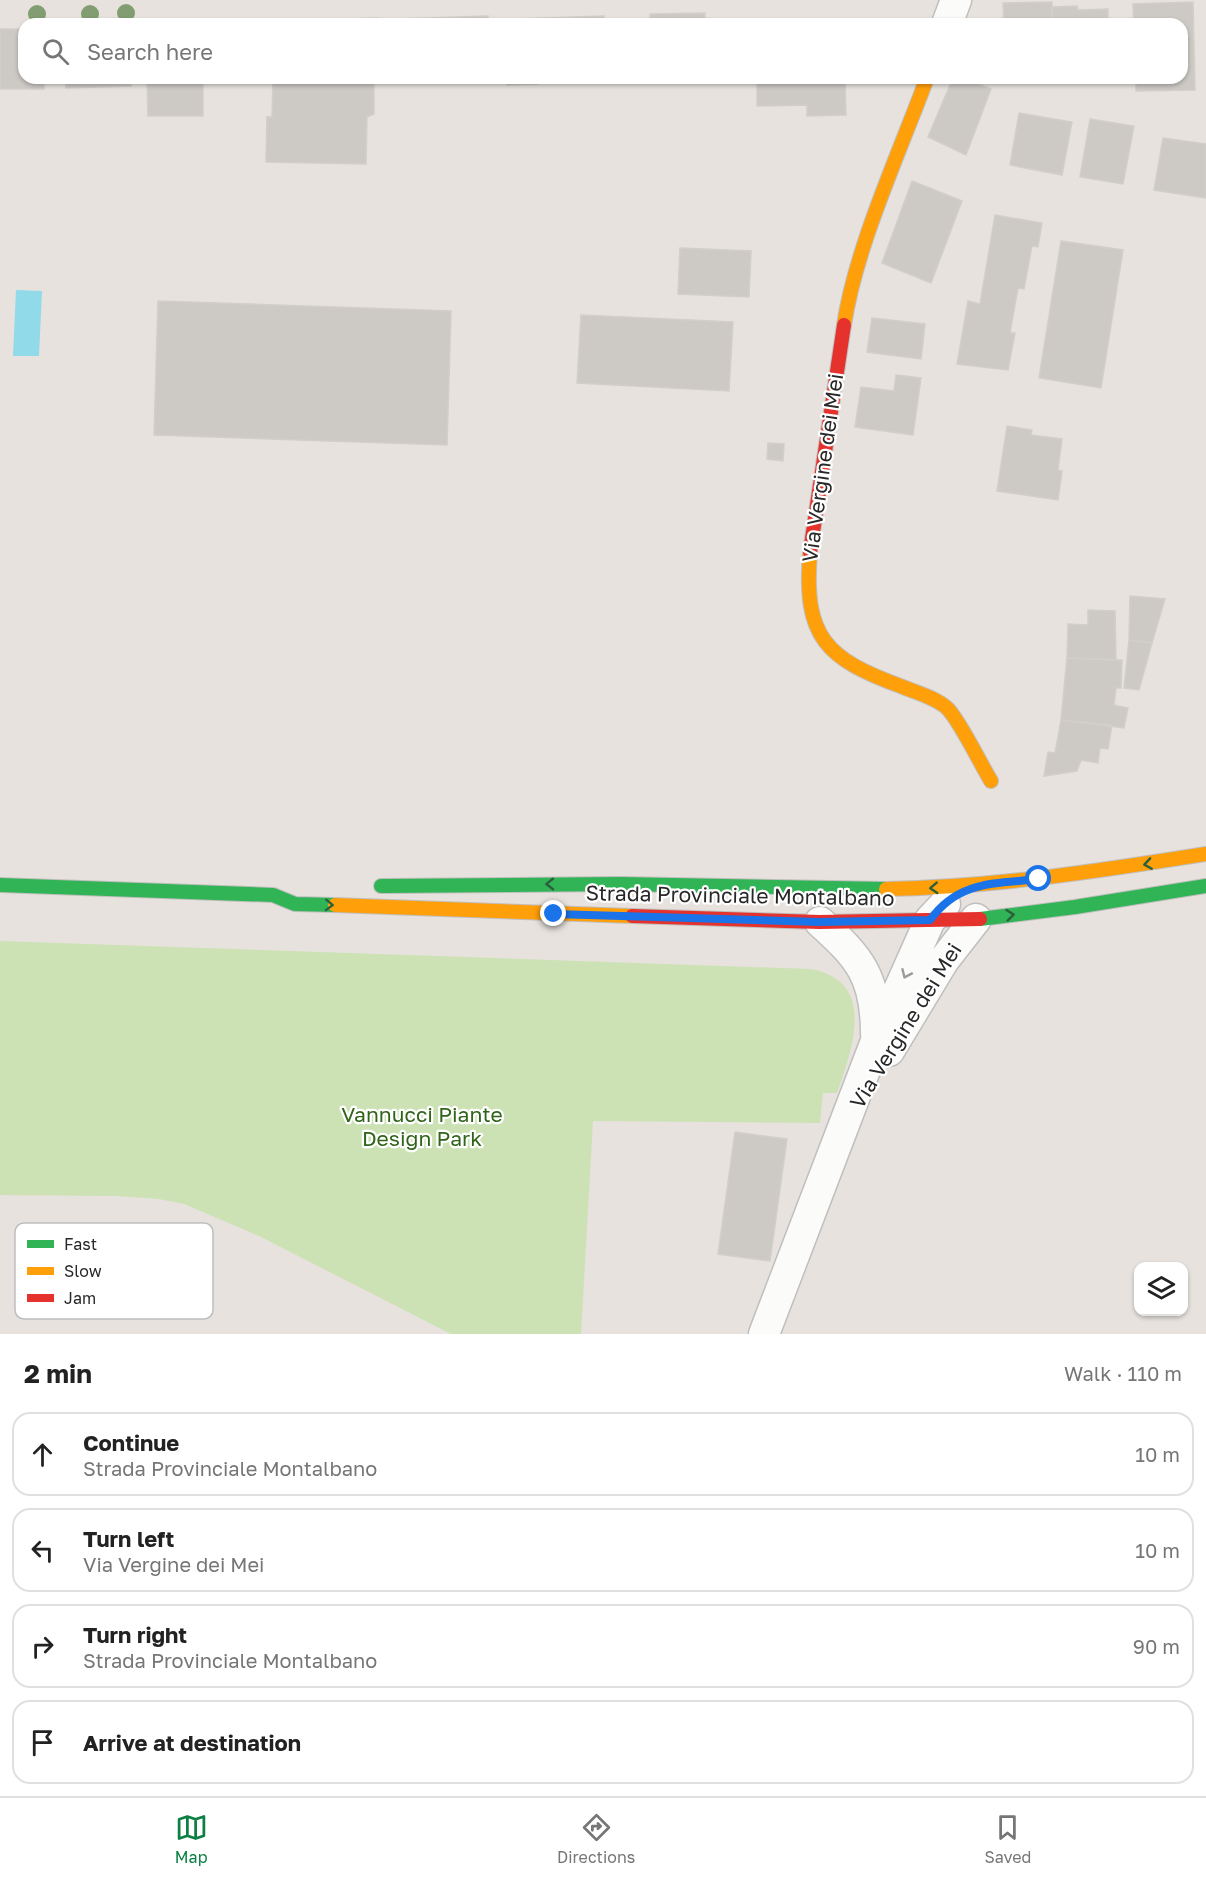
<!DOCTYPE html>
<meta charset="utf-8">
<style>
:root{--surface:#fff;--page:#f6f6f6;--text:#222;--muted:#767676;--line:#e0e0e0;--accent:#0b8043}
body{margin:0;font-family:"Golos Text",sans-serif;background:var(--page);color:var(--text)}
.controls{position:absolute;right:18px;bottom:18px;display:grid;overflow:hidden;border-radius:12px;box-shadow:0 2px 4px #0004}
.controls button{width:54px;height:54px;display:grid;place-items:center;padding:0;border:0;border-bottom:2px solid var(--line);background:var(--surface);color:var(--text);font:30px sans-serif}
.stop{position:absolute;width:18px;height:18px;margin:-14px;border:4px solid #1a73e8;border-radius:50%;background:#fff}
.stop.end{background:#1a73e8;border-color:#fff;box-shadow:0 2px 6px #0008}
.list{margin:0;padding:0;list-style:none}
h2{display:flex;justify-content:space-between;align-items:center;height:78px;margin:0;padding:0 24px;font-size:26px}
h2 small{font-size:20px;font-weight:400;color:var(--muted)}
.list li{display:grid;grid-template-columns:39px 1fr auto;gap:18px;align-items:center;box-sizing:border-box;height:84px;margin:0 12px 12px;padding:0 12px;border:2px solid var(--line);border-radius:18px}
.list b{display:block;font-size:22px;white-space:nowrap}
.list p{margin:0;font-size:20px;white-space:nowrap;color:var(--muted)}
.list em{font-size:20px;font-style:normal;color:var(--muted)}
.icon{flex:none;width:33px;height:33px;fill:none;stroke:currentColor;stroke-width:2;stroke-linecap:round;stroke-linejoin:round}
.map{position:relative;flex:none;width:1206px;height:1334px;overflow:hidden}
.search{position:absolute;background:var(--surface);box-shadow:0 2px 4px #0004;left:18px;right:18px;top:18px;height:66px;display:flex;align-items:center;gap:15px;box-sizing:border-box;padding:0 21px;border-radius:18px;color:var(--muted);font-size:22px}
.sheet{height:462px;background:var(--surface)}
nav{display:flex;justify-content:space-around;align-items:center;box-sizing:border-box;height:84px;border-top:2px solid var(--line);background:var(--surface);font-size:16px;color:var(--muted)}
nav a{display:grid;justify-items:center;gap:3px}
nav .on{color:var(--accent)}
.map>svg:first-child{display:block}
</style>
<div class="map">
<svg width="1206" height="1334" viewBox="0 0 1206 1334">
<rect width="100%" height="100%" fill="#e7e2dd"/>
<path fill="#cce2b5" d="M0,941L811,969C878,982 852,1049 837,1093H823L820,1123L593,1121L581,1334H451L261,1237L184,1204L159,1199L115,1196L0,1195Z"/>
<path fill="#90dae9" d="M16,290L42,291L39,356H13Z"/>
<path fill="#cdcac6" stroke="#d2cec9" stroke-width="1.5" d="M1052,2V24H1004L1003,3Z
M1193,2L1195,90L1136,91V78H1182V24H1134L1133,4Z
M1077,6L1078,10L1108,9V24H1052V7Z
M705,13V24H650V14Z
M488,16V20L604,16V24H400V19Z
M378,18V24H327V20Z
M0,29H24V78H44V89H0Z
M66,78H131V86L66,88Z
M147,78H203V116H148Z
M273,78L374,80V114L367,117L366,164L266,162L267,117H272Z
M507,78H538V84L507,85Z
M757,78H845L846,115L807,116V105L757,106Z
M953,78H962L991,89L966,155L928,137Z
M1010,78H1032L1031,83Z
M1019,113L1072,122L1062,175L1010,165Z
M1090,119L1134,126L1123,184L1080,177Z
M1163,138L1206,144V198L1154,190Z
M912,181L962,201L931,283L882,263Z
M995,215L1042,223L1038,247L1032,246L1024,289L1018,288L1010,333H1015L1008,370L957,364L968,301L980,304Z
M1061,241L1123,250L1101,388L1039,378Z
M680,248L751,251L749,297L678,294Z
M158,301L451,311L447,445L154,435Z
M581,315L733,322L729,391L577,383Z
M872,318L925,324L921,359L867,352Z
M896,375L921,378L913,435L855,427L861,387L894,391Z
M1007,426L1032,430L1031,435L1062,439L1058,470L1062,471L1058,500L997,491Z
M768,443L784,444L783,461L767,459Z
M1130,596L1165,599L1152,643L1129,640Z
M1088,610L1115,611L1116,660L1067,658L1068,624L1088,625Z
M1129,640L1152,643L1139,690L1124,688Z
M1067,658L1122,660L1121,688H1116L1114,705L1128,708L1124,728L1061,720Z
M1061,720L1112,725L1108,749L1100,748L1098,763L1081,760L1077,771L1044,776L1048,752L1055,753Z
M735,1132L787,1139L770,1261L718,1254Z"/>
<g fill="none" stroke-linecap="round" stroke-linejoin="round">
<defs>
<path id="street" d="M947,24L956,0
M820,922C860,958 876,977 876,1034
M889,1051L944,960L976,919
M764,1334L876,1041L930,920L945,904"/>
<path id="fast" d="M0,885L273,895L295,904L335,905
M381,886L620,884L886,889
M980,919L1075,907L1206,886"/>
<path id="slow" d="M844,325C856,246 899,154 927,78
M810,552C803,638 826,659 903,687C917,693 937,698 948,709C961,723 980,763 991,781
M886,889C994,887 1100,871 1206,854
M335,905L632,916"/>
<path id="jam" d="M810,552L844,325
M632,916L820,922L980,919"/>
</defs>
<use href="#street" stroke="#c0bfbf" stroke-width="33"/>
<use href="#fast" stroke="#c0bfbf" stroke-width="16"/>
<use href="#slow" stroke="#c0bfbf" stroke-width="16"/>
<use href="#jam" stroke="#c0bfbf" stroke-width="16"/>
<use href="#street" stroke="#fbfbfa" stroke-width="30"/>
<use href="#fast" stroke="#30b455" stroke-width="14"/>
<use href="#slow" stroke="#ff9f0a" stroke-width="14"/>
<use href="#jam" stroke="#e5322d" stroke-width="14"/>
</g>
<g fill="#829d71">
<circle cx="126" cy="13" r="9"/>
<circle cx="37" cy="14" r="9"/>
<circle cx="90" cy="14" r="9"/>
</g>
<defs><path id="oneway-chevron" d="M-2-3.5L2.5 0L-2 3.5" fill="none" stroke-width="1.6" stroke-linecap="round" stroke-linejoin="round" transform="scale(1.5)"/></defs>
<g stroke="#2b603a">
<use href="#oneway-chevron" transform="translate(1148 864) rotate(171)"/>
<use href="#oneway-chevron" transform="translate(550 884) rotate(179)"/>
<use href="#oneway-chevron" transform="translate(934 888) rotate(177)"/>
<use href="#oneway-chevron" transform="translate(329 905) rotate(2)"/>
<use href="#oneway-chevron" transform="translate(1010 915) rotate(-6)"/>
</g>
<use stroke="#9c9c9c" href="#oneway-chevron" transform="translate(906 974) rotate(114)"/>
<g fill="none" stroke-linecap="round" stroke-linejoin="round">
<path stroke="#1a73e8" stroke-width="8" d="M554,914L819,922L930,920C959,880 995,884 1039,879"/>
</g>
<g text-anchor="middle" stroke-width="4.5" stroke-linejoin="round" paint-order="stroke">
<g font-size="21" fill="#282828" stroke="#fff">
<text transform="translate(823 468) rotate(-82)" y="7">Via Vergine dei Mei</text>
<text transform="translate(740 896) rotate(1)" y="7">Strada Provinciale Montalbano</text>
<text transform="translate(906 1026) rotate(-58)" y="7">Via Vergine dei Mei</text>
</g>
<g font-size="21" fill="#306419" stroke="#fff">
<text x="422" y="1122">Vannucci Piante<tspan x="422" dy="24">Design Park</tspan></text>
</g>
</g>
<rect x="15" y="1223" width="198" height="96" rx="9" fill="#fff" stroke="#bebebe" stroke-width="1.5"/>
<rect x="27" y="1240" width="27" height="8" fill="#30b455"/>
<rect x="27" y="1267" width="27" height="8" fill="#ff9f0a"/>
<rect x="27" y="1294" width="27" height="8" fill="#e5322d"/>
<g font-size="16" fill="#282828">
<text x="64" y="1250">Fast</text>
<text x="64" y="1277">Slow</text>
<text x="64" y="1304">Jam</text>
</g>
</svg>
<div class="controls">
<button><svg class="icon" aria-label="layers" viewBox="0 0 24 24"><path d="M12 4l9 5-9 5-9-5zM3 14l9 5 9-5"/></svg></button>
</div>
<div class="stop" style="left:1039px;top:879px"></div>
<div class="stop end" style="left:554px;top:914px"></div>
<div class="search"><svg class="icon" aria-label="search" viewBox="0 0 24 24"><circle cx="10" cy="10" r="6"/><path d="M15 15l6 6"/></svg>Search here</div>
</div>
<section class="sheet">
<h2>2 min<small>Walk · 110 m</small></h2>
<ul class="list">
<li><svg class="icon" aria-label="ahead" viewBox="0 0 24 24"><path d="M12 20V5M6 11l6-6 6 6"/></svg><div><b>Continue</b><p>Strada Provinciale Montalbano</p></div><em>10 m</em></li>
<li><svg class="icon" aria-label="left" viewBox="0 0 24 24"><path d="M17 20v-9H6M10 6l-5 5 5 5"/></svg><div><b>Turn left</b><p>Via Vergine dei Mei</p></div><em>10 m</em></li>
<li><svg class="icon" aria-label="right" viewBox="0 0 24 24"><path d="M7 20v-9h11M14 6l5 5-5 5"/></svg><div><b>Turn right</b><p>Strada Provinciale Montalbano</p></div><em>90 m</em></li>
<li><svg class="icon" aria-label="arrive" viewBox="0 0 24 24"><path d="M6 21V4h12l-3 4 3 4H6"/></svg><div><b>Arrive at destination</b></div></li>
</ul>
</section>
<nav>
<a class="on"><svg class="icon" aria-label="map" viewBox="0 0 24 24"><path d="M3 6l6-2 6 2 6-2v14l-6 2-6-2-6 2zM9 4v14M15 6v14"/></svg>Map</a>
<a><svg class="icon" aria-label="directions" viewBox="0 0 24 24"><path d="M12 3l9 9-9 9-9-9zM9 14v-3h6M13 9l2 2-2 2"/></svg>Directions</a>
<a><svg class="icon" aria-label="saved" viewBox="0 0 24 24"><path d="M7 4h10v16l-5-4-5 4z"/></svg>Saved</a>
</nav>
